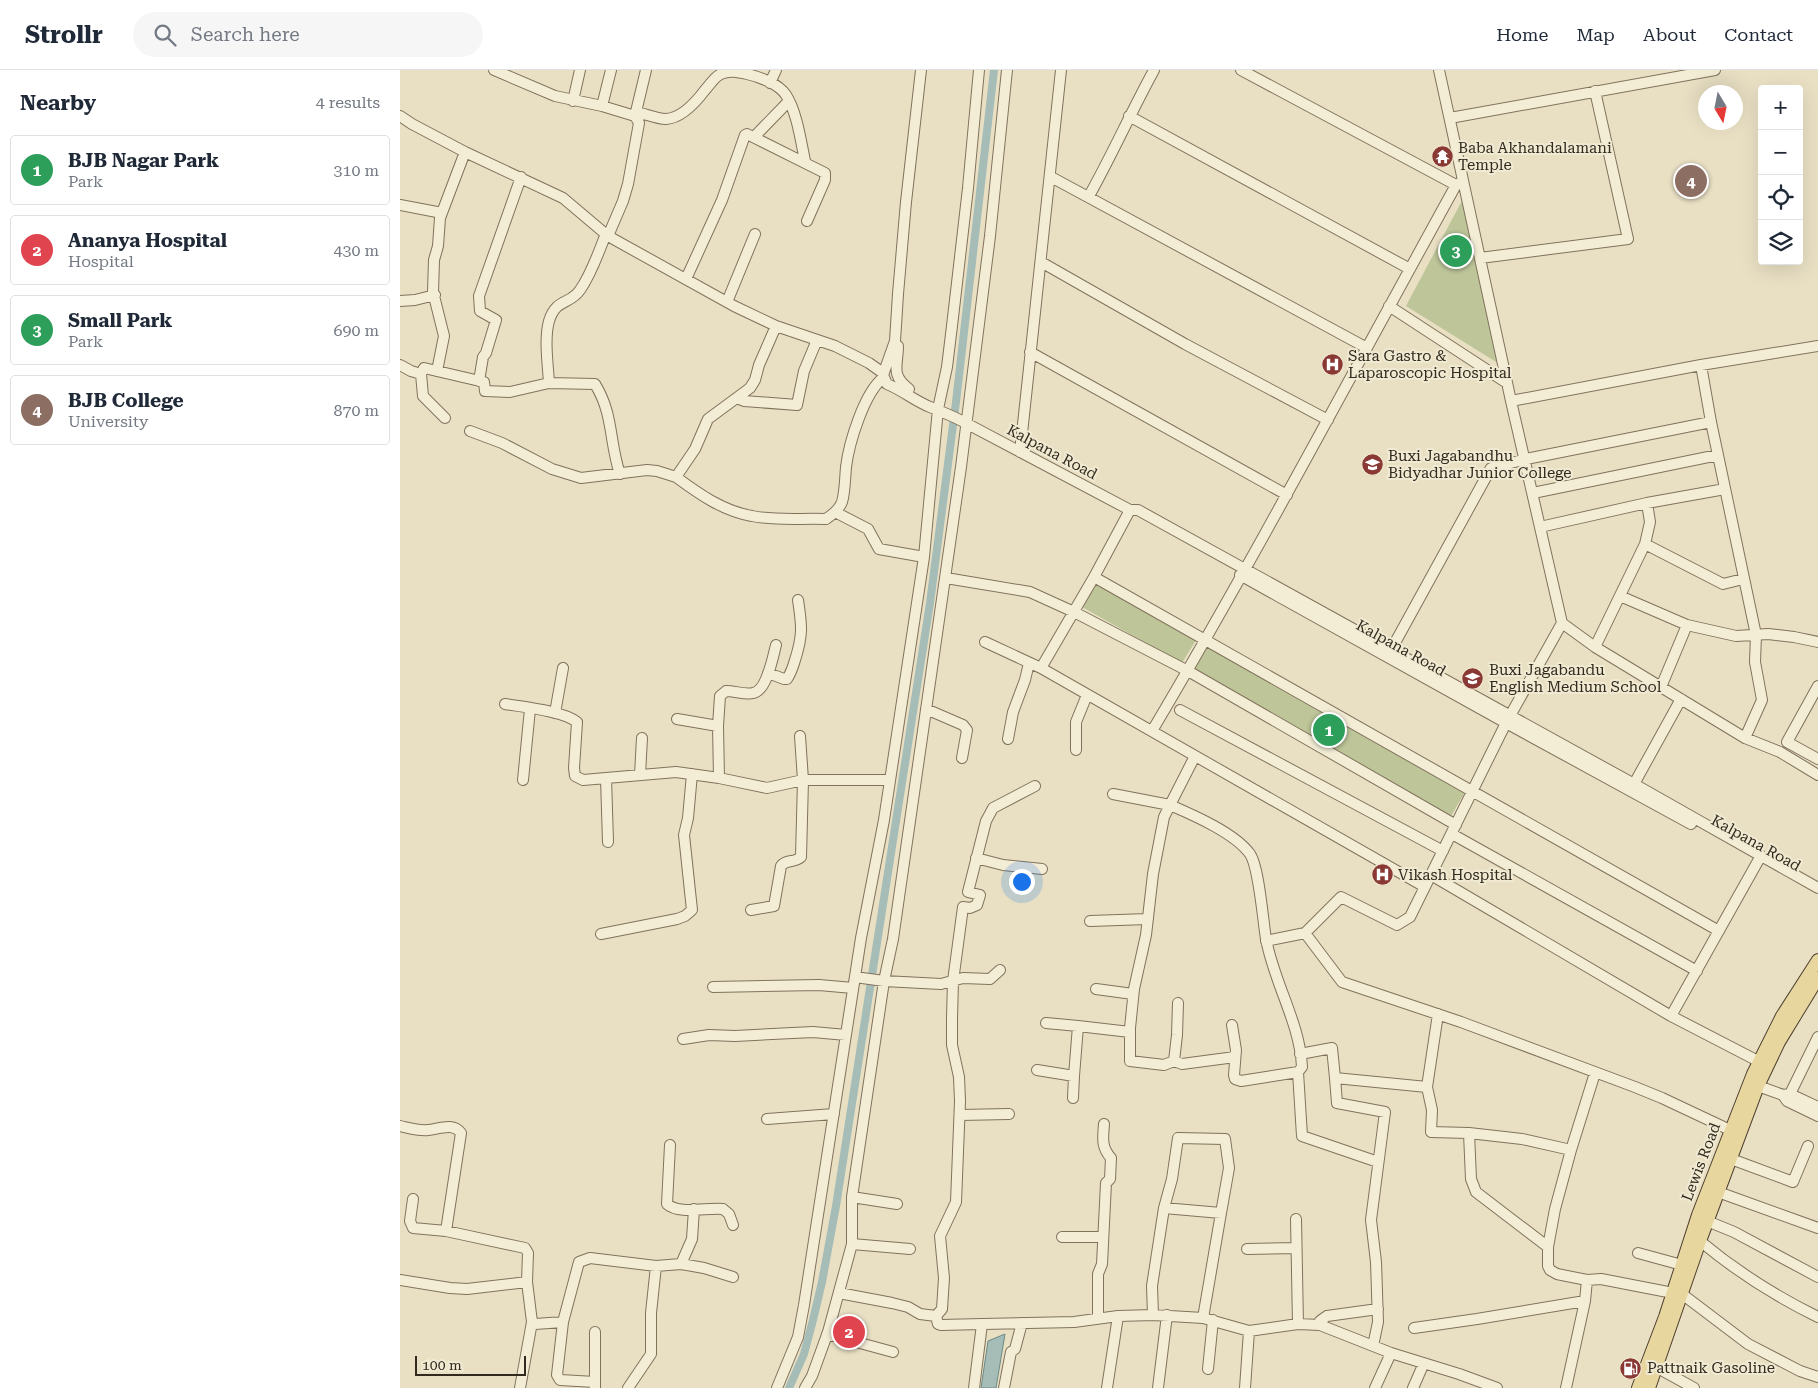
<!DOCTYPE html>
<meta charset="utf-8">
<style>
:root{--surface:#fff;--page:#f6f6f7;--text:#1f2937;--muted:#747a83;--line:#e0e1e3;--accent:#ea580c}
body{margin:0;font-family:"Roboto Serif",serif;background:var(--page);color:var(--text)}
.controls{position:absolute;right:15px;top:15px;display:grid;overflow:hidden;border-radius:5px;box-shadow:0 5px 20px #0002}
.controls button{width:45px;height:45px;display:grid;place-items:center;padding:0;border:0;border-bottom:1px solid var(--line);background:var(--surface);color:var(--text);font:25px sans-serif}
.compass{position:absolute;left:1298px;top:15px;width:45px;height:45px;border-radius:50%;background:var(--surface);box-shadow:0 5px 20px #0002;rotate:170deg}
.scale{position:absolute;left:15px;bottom:12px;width:111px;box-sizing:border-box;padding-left:5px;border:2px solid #332a1f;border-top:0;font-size:14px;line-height:18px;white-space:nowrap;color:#332a1f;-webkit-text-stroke:4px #f1ead2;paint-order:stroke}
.you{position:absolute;left:621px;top:811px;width:18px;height:18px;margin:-12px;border:4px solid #fff;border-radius:50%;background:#1a73e8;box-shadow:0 0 0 8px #1a73e833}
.badge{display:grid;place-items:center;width:32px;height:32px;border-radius:50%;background:var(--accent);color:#fff;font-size:16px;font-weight:700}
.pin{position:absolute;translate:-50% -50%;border:2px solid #fff;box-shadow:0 1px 5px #0006}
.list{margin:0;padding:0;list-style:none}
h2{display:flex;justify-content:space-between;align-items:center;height:65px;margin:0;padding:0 20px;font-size:21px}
h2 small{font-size:16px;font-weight:400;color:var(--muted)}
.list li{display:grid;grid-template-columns:32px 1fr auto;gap:15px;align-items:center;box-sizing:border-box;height:70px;margin:0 10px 10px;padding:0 10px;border:1px solid var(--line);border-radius:5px}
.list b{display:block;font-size:19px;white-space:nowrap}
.list p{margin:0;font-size:16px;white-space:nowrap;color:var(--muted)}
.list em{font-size:16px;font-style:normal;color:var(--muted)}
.icon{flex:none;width:28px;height:28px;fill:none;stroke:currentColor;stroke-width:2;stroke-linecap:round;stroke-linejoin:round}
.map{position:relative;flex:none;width:1418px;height:1318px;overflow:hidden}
header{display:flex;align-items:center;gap:30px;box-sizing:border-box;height:70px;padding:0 25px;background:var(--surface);border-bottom:1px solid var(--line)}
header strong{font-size:24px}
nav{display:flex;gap:28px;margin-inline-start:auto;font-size:18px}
.search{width:350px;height:45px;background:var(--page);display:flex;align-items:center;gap:12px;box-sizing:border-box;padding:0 18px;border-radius:28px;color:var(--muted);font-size:19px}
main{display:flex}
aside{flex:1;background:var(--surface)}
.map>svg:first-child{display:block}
</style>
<header>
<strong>Strollr</strong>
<div class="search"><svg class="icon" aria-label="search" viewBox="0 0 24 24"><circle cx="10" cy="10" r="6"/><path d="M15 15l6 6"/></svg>Search here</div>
<nav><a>Home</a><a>Map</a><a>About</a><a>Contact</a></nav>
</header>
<main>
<aside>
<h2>Nearby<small>4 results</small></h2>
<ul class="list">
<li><span class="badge" style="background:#2e9e5b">1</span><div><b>BJB Nagar Park</b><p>Park</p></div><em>310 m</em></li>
<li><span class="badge" style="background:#e0444e">2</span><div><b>Ananya Hospital</b><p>Hospital</p></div><em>430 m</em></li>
<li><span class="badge" style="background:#2e9e5b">3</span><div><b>Small Park</b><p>Park</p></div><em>690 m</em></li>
<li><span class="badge" style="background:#8d6e63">4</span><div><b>BJB College</b><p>University</p></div><em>870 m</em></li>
</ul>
</aside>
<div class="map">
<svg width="1418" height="1318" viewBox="0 0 1418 1318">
<rect width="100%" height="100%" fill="#e9e0c4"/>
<path fill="#bdc599" d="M1065,125L1101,295L1006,236Z
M695,513L796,570L782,593L682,537Z
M806,575L1065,722L1051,746L792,599Z"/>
<path fill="#a5bcb7" stroke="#6d8984" d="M605,1264L596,1318H581L588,1271Z"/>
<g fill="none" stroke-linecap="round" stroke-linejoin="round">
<path stroke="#a5bcb7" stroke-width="8" d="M389,1318L404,1284L413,1250L422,1212L436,1136L530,533L556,332L594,0"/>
<defs>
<path id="minor" d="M94,0L155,26L202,36L235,46L239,53L228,114L223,131L208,166
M521,0L506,132L498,224L495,271L483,305L487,314C502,320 515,331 530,337C540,341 550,345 560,350L730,440H738L1234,714L1418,818
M841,0L1056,115L1060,113
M1039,0L1111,331L1162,553L1195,577L1345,668L1362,630L1355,592L1356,565L1311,352L1301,295
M370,13L376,0
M173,31L180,0
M202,36L211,0
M236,42C246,44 256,49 266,49C282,48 296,32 305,20C310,15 314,7 321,4C329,0 338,2 347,4C360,7 379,14 386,25C397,42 401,72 405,91
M0,46L12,54L65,82L163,128L208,166L334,236L376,256L435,276L469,293L483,303
M235,46L246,0
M729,46L1010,199
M1050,48L1315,0
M354,67L389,31
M651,107L967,278
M689,126C712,85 731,42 754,0
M0,135L42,143
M1080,188L1228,169L1195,21
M641,192L785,274L928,350
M286,209L322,130L345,65L347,64L425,103V110L407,151
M0,231L15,230L35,225
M327,232L355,164
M989,236L1107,313
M498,276C498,295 490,305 509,319
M630,282L887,425
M0,295L11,301L21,304L24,298L84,312L85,321L110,322L149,313L195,314C214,345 209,372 220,404
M37,301L44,266L33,222L34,190L38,176L40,148L65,82
M21,304L23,326L45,348
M79,311L83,287L86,283L96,250L80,241L79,226L121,107
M149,313C148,295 144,269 149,251C156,228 170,235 180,220C192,203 198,183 206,164
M337,328L344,331L397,335L404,301L417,270
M1111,331L1301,295L1418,276
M70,361L102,373L152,399L181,408L247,400L257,401L276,407L295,379L308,349L350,318L355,310L359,295L376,256
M620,382L661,0
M276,407C299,424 323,441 352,446C375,451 402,448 426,449C432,445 439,440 442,432C445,422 445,408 446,397C449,373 464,323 483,308
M1133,423L1318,385
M435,442L468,459L479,479L524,487
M1140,457L1247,433L1325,419
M1245,474L1323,514L1343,509
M840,505L1106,653L1291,754
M694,507L1319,861
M546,508L630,522L674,542L788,601L1056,755
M1220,526L1287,555L1336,566L1368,564L1394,567L1418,572
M1162,553L1106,653L1010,847L997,855L941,827L905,863L942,912L1061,952L1235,1017L1262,1028L1330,1060
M585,572L641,598L1025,817
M1195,577L1245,474L1250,452L1247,433
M991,580L1091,398L1126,389L1311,352
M641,598L694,507L730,440
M368,603L384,609H387C391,603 393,597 395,590C403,565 402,556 398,530
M1418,616L1387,672L1418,689
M1261,617L1287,555
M105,634C123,637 164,641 177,652L174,698L175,706L183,710L276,702L319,708L367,718L403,710H490
M526,639L563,655L567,660L562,688
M780,640L1043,781
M155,643L163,598
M277,649L318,656
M752,661C858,482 955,298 1056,115
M1345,668L1380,682L1418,705
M608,669L613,642L625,610L629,593
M676,680V652L687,625
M795,686L770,735C793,745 835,763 850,784C859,797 863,851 866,869C874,913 900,953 902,997L898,1002L902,1066L978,1092
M240,705L242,668
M206,708L208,772
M319,708L318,656L320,626L326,621C335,621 345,625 353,623C367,621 373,586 376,575
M123,710L130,639
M1234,714L1281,629
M713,724L770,735L764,747L753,804L746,865L734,919L730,958V991L764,995L774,991
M1052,764L1297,901
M576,788L603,795L642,799
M1031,805L1271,946L1358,991
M351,840L374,836L381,796C386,789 395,793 401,787L403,710L400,666
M690,851L748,849
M201,864L277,849L285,846L292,840L284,765L288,748L292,704
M866,871L905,863
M455,907L484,911L541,914L563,908L590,909L600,900
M313,917L419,915L453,918
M696,919L733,924
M778,933L777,965L774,991L782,994L835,987
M1038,944L1027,1017L1032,1040L1031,1062L1069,1063L1122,1069L1171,1080
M1271,946L1358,791
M646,953L678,956
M832,955L836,980L834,1005L835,1009L841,1011L898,1002
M283,969L309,965L335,966L413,962L446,965
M900,984L932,978L935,1008
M637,1000L674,1006L678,956L730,962
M1195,1003L1171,1080L1155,1139L1148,1177V1196L1150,1200L1157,1204L1187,1210L1201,1209L1273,1223
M1358,1016L1383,1025L1390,1024L1418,1037
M1390,1024L1418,967
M1383,1025L1387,1031L1418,1046
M673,1028L674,1006
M560,1045L609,1044
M367,1049L434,1044
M0,1056C9,1058 19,1061 28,1060C39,1059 53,1052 61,1063L46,1161
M1069,1063L1071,1109L1076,1122L1148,1177
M270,1075L267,1134C279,1145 308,1137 323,1139L329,1144L333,1155
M1331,1089L1393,1112L1408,1076
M1318,1122L1418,1158
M452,1127L497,1134
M13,1129L10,1151L13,1158L46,1161L125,1178L128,1183L127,1212L132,1252L135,1254L163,1252
M896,1149L898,1254
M1307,1151L1334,1162L1418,1207
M662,1167H703
M1300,1171C1336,1201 1375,1226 1418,1247
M452,1174L510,1179
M847,1179L896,1178
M1238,1183L1282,1195
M281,1194L292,1169L294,1139
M0,1210L50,1218L67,1219L127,1212
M439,1223L492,1233L508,1237L520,1244L536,1246L538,1254L541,1255L582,1254
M1282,1224L1348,1274L1400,1301L1418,1307
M753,1245L752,1216L764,1138L772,1109L778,1068L825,1069L829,1098L821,1143L764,1138
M536,1246L542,1239L544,1208L540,1166L556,1132L560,1031L559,1007L552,975V949L553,911L563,837L570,838L577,835L580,825L568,822L586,751L593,738L635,716
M698,1248V1204L702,1194L706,1113L710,1109L711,1088C701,1077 703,1068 704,1054
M803,1248L821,1143
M920,1255V1251L927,1246L978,1239
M1014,1258L1077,1249L1185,1231
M427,1264L493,1282
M973,1276L978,1252L976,1192L971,1150L985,1042L937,1033L935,1008L1027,1017
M1256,1297L1294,1318
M808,1299L813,1250
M195,1312L160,1310L157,1305L163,1252L179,1192L190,1188L256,1196L281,1194L304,1198L333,1207
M195,1317V1262
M120,1318L132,1252
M228,1318L251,1284V1243L256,1196
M377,1318L398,1267L404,1235L461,868L484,750L524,487L538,339L547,297L552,256L568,118L579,0
M405,1318L412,1306L428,1262L452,1174V1127L484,911L493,869L561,397L590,166L607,0
M574,1318L582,1254L674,1252L718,1246L753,1245L803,1248L849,1261L898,1254L920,1255L991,1283L1059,1304L1097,1318
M604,1318L611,1282L615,1279L622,1253
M707,1318L718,1246
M758,1318L767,1245
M845,1318L849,1261
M975,1318L991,1283
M1013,1318L1024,1293
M1166,1318L1185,1231L1187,1210"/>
<path id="major" d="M1238,1318L1265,1247L1298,1145L1353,1004L1382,946L1418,890
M1249,1318L1300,1171L1358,1016L1379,972L1418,908"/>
</defs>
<use href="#minor" stroke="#81725c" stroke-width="12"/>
<use href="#major" stroke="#4f4030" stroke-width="14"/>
<use href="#minor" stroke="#f4edd6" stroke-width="10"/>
<use href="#major" stroke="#e8d69f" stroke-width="12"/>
</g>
<defs>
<symbol id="temple-disc" viewBox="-11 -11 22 22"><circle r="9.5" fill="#893833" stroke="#f1ead2"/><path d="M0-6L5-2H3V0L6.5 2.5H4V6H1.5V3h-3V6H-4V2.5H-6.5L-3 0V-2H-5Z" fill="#fff"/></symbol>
<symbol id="hospital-disc" viewBox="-11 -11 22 22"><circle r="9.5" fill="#893833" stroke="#f1ead2"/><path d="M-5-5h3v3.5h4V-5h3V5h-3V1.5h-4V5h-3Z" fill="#fff"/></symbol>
<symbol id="university-disc" viewBox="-11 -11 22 22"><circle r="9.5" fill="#893833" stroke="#f1ead2"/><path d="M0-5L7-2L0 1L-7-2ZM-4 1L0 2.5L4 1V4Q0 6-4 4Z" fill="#fff"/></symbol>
<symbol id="school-disc" viewBox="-11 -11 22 22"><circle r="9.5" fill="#893833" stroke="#f1ead2"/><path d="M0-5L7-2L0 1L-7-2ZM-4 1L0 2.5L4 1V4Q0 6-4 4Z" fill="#fff"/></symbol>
<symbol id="fuel-disc" viewBox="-11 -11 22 22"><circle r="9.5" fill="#893833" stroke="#f1ead2"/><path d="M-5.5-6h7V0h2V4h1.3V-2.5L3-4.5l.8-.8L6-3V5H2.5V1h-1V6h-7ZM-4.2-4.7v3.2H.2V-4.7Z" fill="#fff"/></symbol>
</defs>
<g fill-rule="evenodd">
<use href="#temple-disc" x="1030" y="74" width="25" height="25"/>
<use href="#hospital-disc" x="920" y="282" width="25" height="25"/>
<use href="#university-disc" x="960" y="382" width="25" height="25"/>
<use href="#school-disc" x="1060" y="596" width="25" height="25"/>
<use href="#hospital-disc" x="970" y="792" width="25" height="25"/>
<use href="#fuel-disc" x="1218" y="1286" width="25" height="25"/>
</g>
<g text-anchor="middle" stroke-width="4" stroke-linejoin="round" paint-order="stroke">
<g font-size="15" fill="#332a1f" stroke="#f1ead2" text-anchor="start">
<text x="1058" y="83">Baba Akhandalamani<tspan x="1058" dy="17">Temple</tspan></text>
<text x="948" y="291">Sara Gastro &amp;<tspan x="948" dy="17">Laparoscopic Hospital</tspan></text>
<text x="988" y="391">Buxi Jagabandhu<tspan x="988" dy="17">Bidyadhar Junior College</tspan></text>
<text x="1089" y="605">Buxi Jagabandu<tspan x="1089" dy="17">English Medium School</tspan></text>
<text x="998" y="810">Vikash Hospital</text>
<text x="1247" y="1303">Pattnaik Gasoline</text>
</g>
<g font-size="15" fill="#332a1f" stroke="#f1ead2">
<text transform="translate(652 382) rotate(28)" y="5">Kalpana Road</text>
<text transform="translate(1001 578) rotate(29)" y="5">Kalpana Road</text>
<text transform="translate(1356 773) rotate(29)" y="5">Kalpana Road</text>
<text transform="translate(1301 1092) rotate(-69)" y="5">Lewis Road</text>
</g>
</g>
</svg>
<div class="controls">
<button>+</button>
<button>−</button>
<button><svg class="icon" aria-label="locate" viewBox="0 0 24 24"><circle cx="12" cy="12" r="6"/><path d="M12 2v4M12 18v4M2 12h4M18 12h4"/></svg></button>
<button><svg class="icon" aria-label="layers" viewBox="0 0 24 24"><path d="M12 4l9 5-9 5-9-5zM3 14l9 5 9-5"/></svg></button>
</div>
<svg class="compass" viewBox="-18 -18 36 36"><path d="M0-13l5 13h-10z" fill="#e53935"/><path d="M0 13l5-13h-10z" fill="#747a83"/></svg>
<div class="scale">100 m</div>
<div class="you"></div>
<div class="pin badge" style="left:929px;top:660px;background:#2e9e5b">1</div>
<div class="pin badge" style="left:449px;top:1262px;background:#e0444e">2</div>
<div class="pin badge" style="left:1056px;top:181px;background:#2e9e5b">3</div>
<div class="pin badge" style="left:1291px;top:111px;background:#8d6e63">4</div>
</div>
</main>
